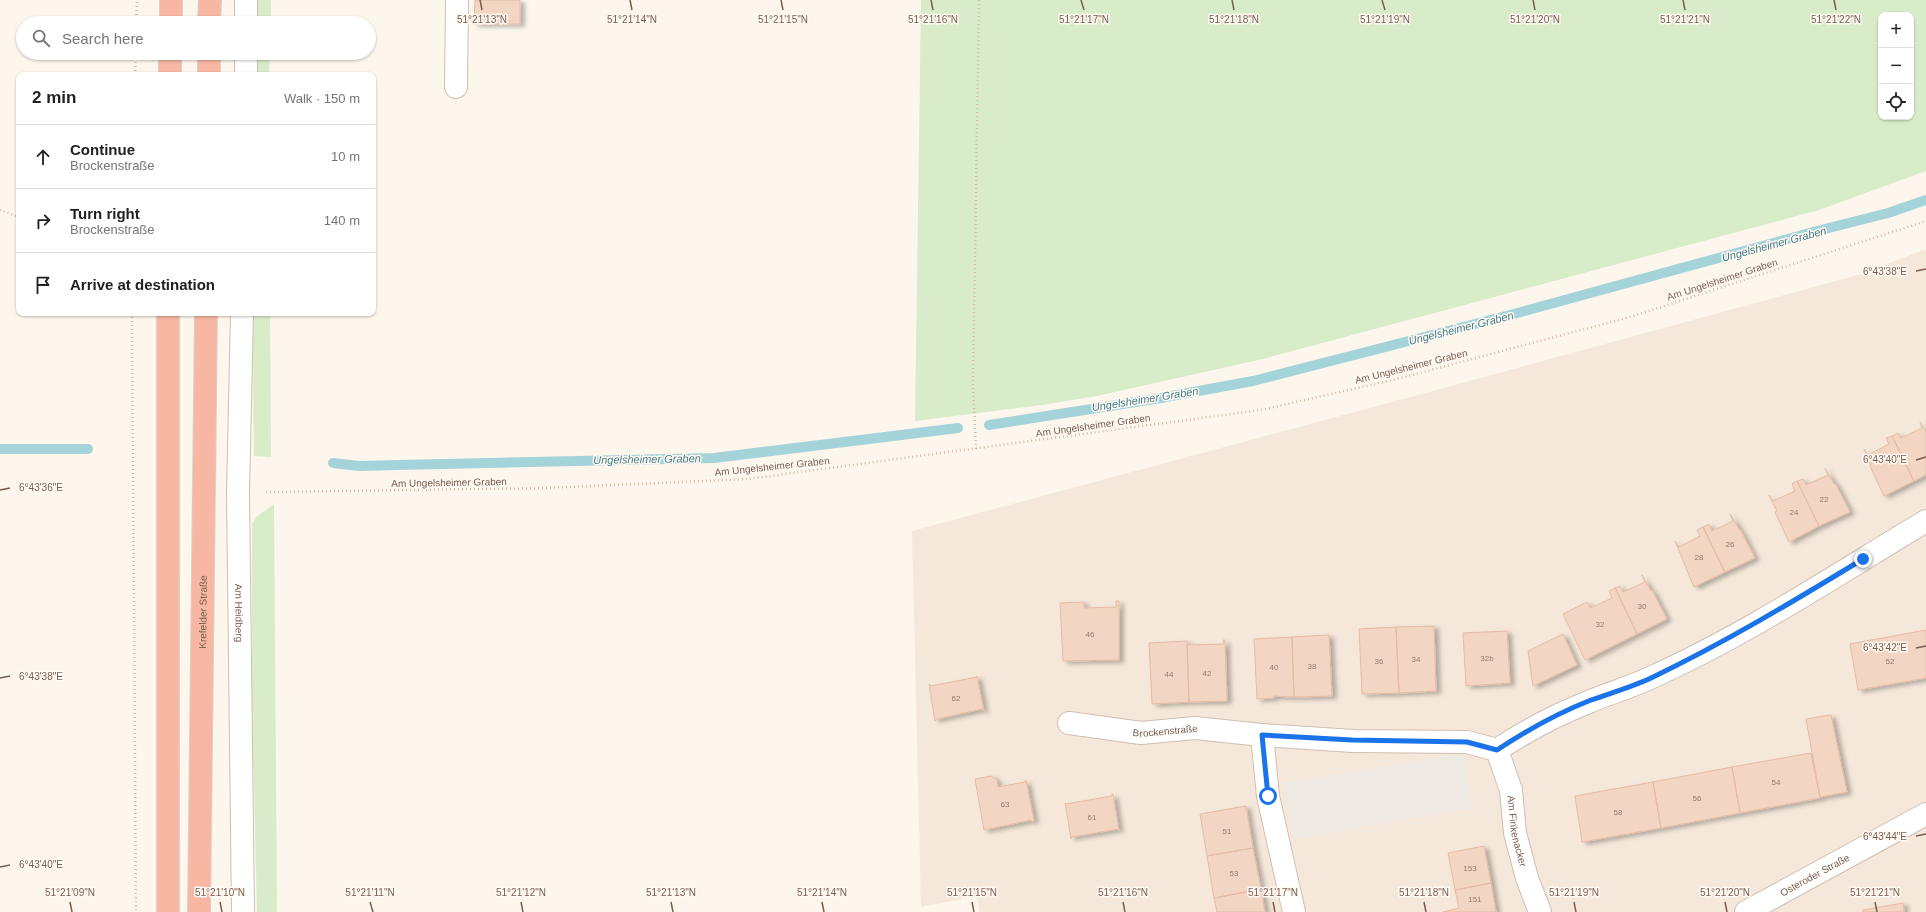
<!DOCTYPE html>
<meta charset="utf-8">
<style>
:root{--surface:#fff;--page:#f6f6f6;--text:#202124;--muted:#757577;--line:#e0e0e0}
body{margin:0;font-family:Helvetica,sans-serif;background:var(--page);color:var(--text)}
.controls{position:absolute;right:12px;top:12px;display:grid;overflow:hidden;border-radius:8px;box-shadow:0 1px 3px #0004}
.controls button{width:36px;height:36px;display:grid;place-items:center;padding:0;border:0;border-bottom:1px solid var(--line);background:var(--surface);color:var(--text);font:20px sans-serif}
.stop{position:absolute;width:12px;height:12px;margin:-9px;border:3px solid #1a73e8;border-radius:50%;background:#fff}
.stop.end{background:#1a73e8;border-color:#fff;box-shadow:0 1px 4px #0008}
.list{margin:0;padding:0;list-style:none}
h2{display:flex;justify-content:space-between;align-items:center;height:52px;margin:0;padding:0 16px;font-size:17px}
h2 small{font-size:13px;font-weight:400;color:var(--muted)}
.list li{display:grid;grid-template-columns:26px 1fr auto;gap:12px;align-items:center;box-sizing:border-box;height:64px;padding:0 16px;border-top:1px solid var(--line)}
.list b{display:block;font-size:15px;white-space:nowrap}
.list p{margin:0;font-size:13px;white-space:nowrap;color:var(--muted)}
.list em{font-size:13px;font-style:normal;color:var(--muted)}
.icon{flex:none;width:22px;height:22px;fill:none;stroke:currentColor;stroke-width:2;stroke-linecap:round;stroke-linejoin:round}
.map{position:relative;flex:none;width:1926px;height:912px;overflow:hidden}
.search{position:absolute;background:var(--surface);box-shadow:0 1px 3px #0004;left:16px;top:16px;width:360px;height:44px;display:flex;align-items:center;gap:10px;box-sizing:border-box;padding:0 14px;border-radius:22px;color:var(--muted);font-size:15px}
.panel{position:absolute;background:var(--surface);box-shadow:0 1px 3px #0004;left:16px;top:72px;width:360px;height:244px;border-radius:8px}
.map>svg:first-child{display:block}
</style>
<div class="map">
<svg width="1926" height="912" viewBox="0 0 1926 912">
<defs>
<filter id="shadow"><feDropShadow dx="4.5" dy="2.5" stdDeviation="2" flood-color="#0004"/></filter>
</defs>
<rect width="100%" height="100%" fill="#fdf6ec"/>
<path fill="#f5e8da" d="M1926,249V912H979L977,896L921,907L912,531L1440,389L1861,274Z"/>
<path fill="#efe9e4" d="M1464,753L1472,808L1294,839L1283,783Z"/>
<path fill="#d8ecc9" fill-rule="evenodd" d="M255,0H271V23H255Z
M921,0H1926V171L1819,210L1263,359L1097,396L1042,405L915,421ZM1881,15H1911V117H1881Z
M254,53H270L269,75H253Z
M252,313H270L271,457L254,456Z
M274,504L277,912H257L252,706V524L256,517Z"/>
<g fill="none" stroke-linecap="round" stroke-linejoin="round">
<path stroke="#a5d3da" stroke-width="10" d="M989,425L1155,399L1253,381L1510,315L1817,231L1888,213L1926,200
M0,449H88
M333,463L359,466L399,465L714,458L958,428"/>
</g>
<path fill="#f3d5c3" stroke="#e6bba3" filter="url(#shadow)" d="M475,0H520V24H474Z
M1920,422L1926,432V475L1914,481L1892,436L1898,433L1901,438L1922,428Z
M1892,436L1914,481L1884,496L1870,466L1871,465L1864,449L1868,455L1889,444L1886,438Z
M1825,468L1834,484L1835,483L1850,512L1819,526L1797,481L1803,479L1806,485L1828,475Z
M1797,481L1819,526L1789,542L1775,512L1777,511L1769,495L1773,501L1795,491L1792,484Z
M1730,514L1739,529H1740L1755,558L1725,572L1703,527L1709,524L1712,531L1733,521Z
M1703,527L1725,572L1694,587L1675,541L1679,547L1700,536L1697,530Z
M1642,575L1651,591L1652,590L1667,619L1637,634L1615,588L1620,586L1623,592L1645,582Z
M1615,588L1637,634L1585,660L1563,614L1587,602L1590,608L1612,598L1609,591Z
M1116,601H1119V660L1063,661L1060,603L1084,602V608L1116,607Z
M1434,626L1436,691L1399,693L1396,627Z
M1396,627L1399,693L1362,694L1359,629Z
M1926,630V678L1858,690L1850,644Z
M1507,631L1510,683L1466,686L1463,633Z
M1563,634L1577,665L1533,686L1528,651Z
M1329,635L1332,696L1294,697L1292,637Z
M1292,637L1294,697L1274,696V698L1257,699L1254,639Z
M1223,640H1225L1227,701L1189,702L1187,645L1224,644Z
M1187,641L1189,702L1152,704L1149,643Z
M977,676L984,712L982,709L937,719L935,721L929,684L931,686L977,677Z
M1831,715L1847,792L1820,797L1806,719Z
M1811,753L1820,798L1740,813L1732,767Z
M1732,767L1740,813L1661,828L1653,782Z
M991,776L997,780L998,787L1025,782L1026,780L1034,821L1032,822L1031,820L984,830L975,779Z
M1653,782L1661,828L1582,842L1575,796Z
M1112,794H1113L1119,831L1118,829L1072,837L1071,839L1065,803L1066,804L1112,796Z
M1246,806L1253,848L1207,856L1200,814Z
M1484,846L1491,883L1455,890L1448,853Z
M1253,848L1261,889L1214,898L1207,856Z
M1491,883L1496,912H1443L1459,908L1455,890Z
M1261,889L1265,912H1217L1214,898Z
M1903,903L1904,912H1863V910Z"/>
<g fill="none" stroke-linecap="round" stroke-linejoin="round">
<defs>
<g id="minor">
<path d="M246,23V0"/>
<path d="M246,75V53"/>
<path d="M456,87L457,0"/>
<path id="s1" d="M242,313L238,493L243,912"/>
<path id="s2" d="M1069,723L1141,733L1195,728L1262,735L1353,741L1467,742L1497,750C1527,730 1558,714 1591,701C1610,693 1631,687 1650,678C1746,635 1836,575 1926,521"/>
<path d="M1262,735L1268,796L1294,912"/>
<path id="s3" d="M1497,750L1511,790L1515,833L1527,878L1540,912"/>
<path id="s4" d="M1746,912L1926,814"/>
</g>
<g id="highway">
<path d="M171,23V0"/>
<path d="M209,23L210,0"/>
<path d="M170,75V53"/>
<path d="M209,75V53"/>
<path d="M168,313V912"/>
<path id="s5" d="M199,912L206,313"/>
</g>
</defs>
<use href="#minor" stroke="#d1beb0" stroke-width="24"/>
<use href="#highway" stroke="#dad1cd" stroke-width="24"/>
<path stroke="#d9b8a5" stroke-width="2.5" stroke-dasharray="1 3" stroke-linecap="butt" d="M136,23L137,0
M135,75L136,53
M0,210L19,217
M132,313L136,912
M976,449L973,384L979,0
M266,492L545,488L748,479L1261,410L1397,379L1630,317L1926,221"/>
<use href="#minor" stroke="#fff" stroke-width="22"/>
<use href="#highway" stroke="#f7b7a3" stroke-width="22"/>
</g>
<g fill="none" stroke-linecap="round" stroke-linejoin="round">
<path stroke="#1a73e8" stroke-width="5" d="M1268,796L1262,735L1352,740L1467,742L1497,750C1527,730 1558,713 1591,700C1611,693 1632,687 1651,678C1724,643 1794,601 1863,559"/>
</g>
<path fill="none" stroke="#7a5c4d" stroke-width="1.5" d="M480,0L482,10M630,0L632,10M781,0L783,10M931,0L933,10M1081,0L1084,10M1232,0L1234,10M1382,0L1385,10M1533,0L1535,10M1683,0L1685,10M1834,0L1836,10M1916,271L1926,269M1916,460L1926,457M0,490L10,488M1916,648L1926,646M0,678L10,676M1916,836L1926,834M0,867L10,865M70,902L72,912M220,902L222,912M370,902L373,912M521,902L523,912M671,902L673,912M822,902L824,912M972,902L974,912M1123,902L1125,912M1273,902L1275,912M1424,902L1426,912M1574,902L1576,912M1725,902L1727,912M1875,902L1877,912"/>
<g text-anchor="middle" stroke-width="3" stroke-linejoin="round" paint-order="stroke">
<g font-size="8" fill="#987a6a">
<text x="1824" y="502">22</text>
<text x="1794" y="515">24</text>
<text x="1730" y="547">26</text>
<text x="1699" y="560">28</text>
<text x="1642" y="609">30</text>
<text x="1600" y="627">32</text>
<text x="1090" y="637">46</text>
<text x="1487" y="661">32b</text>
<text x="1416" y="662">34</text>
<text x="1379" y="664">36</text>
<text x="1890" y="664">52</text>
<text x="1312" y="669">38</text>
<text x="1274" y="670">40</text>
<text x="1207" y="676">42</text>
<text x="1169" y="677">44</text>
<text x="956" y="701">62</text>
<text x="1776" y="785">54</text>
<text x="1697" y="801">56</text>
<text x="1005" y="807">63</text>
<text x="1618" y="815">58</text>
<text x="1092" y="820">61</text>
<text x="1227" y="834">51</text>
<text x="1470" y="871">153</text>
<text x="1234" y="876">53</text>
<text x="1475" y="902">151</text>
</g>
<g font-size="10" fill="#7a5c4d" stroke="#fffaf3">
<text transform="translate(1722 279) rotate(-18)" y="4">Am Ungelsheimer Graben</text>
<text transform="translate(1411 366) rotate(-14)" y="4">Am Ungelsheimer Graben</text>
<text transform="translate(1093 425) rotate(-8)" y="4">Am Ungelsheimer Graben</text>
<text transform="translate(772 466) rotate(-6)" y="4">Am Ungelsheimer Graben</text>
<text transform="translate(449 482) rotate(-1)" y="4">Am Ungelsheimer Graben</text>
<text dy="4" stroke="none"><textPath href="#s5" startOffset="300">Krefelder Straße</textPath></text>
<text dy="4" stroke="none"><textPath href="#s1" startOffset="300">Am Heidberg</textPath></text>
<text dy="4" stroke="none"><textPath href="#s2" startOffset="97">Brockenstraße</textPath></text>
<text dy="4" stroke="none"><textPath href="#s3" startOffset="84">Am Finkenacker</textPath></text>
<text dy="4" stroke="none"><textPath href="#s4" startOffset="78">Osteroder Straße</textPath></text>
</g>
<g font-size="11" font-style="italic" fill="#437c86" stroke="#fffaf3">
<text transform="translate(1774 244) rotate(-15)" y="4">Ungelsheimer Graben</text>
<text transform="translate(1461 328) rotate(-14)" y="4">Ungelsheimer Graben</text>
<text transform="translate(1145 399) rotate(-9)" y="4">Ungelsheimer Graben</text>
<text transform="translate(647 459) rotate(-1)" y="4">Ungelsheimer Graben</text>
</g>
</g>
<g font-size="10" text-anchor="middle" fill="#7a5c4d" stroke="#fffaf3" stroke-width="3" stroke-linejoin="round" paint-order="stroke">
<text x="482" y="23">51°21'13"N</text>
<text x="632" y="23">51°21'14"N</text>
<text x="783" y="23">51°21'15"N</text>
<text x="933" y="23">51°21'16"N</text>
<text x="1084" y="23">51°21'17"N</text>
<text x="1234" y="23">51°21'18"N</text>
<text x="1385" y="23">51°21'19"N</text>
<text x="1535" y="23">51°21'20"N</text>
<text x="1685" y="23">51°21'21"N</text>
<text x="1836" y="23">51°21'22"N</text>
<text x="1885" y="275">6°43'38"E</text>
<text x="1885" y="463">6°43'40"E</text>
<text x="41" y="491">6°43'36"E</text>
<text x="1885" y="651">6°43'42"E</text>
<text x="41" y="680">6°43'38"E</text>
<text x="1885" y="840">6°43'44"E</text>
<text x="41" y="868">6°43'40"E</text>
<text x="70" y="896">51°21'09"N</text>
<text x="220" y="896">51°21'10"N</text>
<text x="370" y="896">51°21'11"N</text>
<text x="521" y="896">51°21'12"N</text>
<text x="671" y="896">51°21'13"N</text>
<text x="822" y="896">51°21'14"N</text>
<text x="972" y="896">51°21'15"N</text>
<text x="1123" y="896">51°21'16"N</text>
<text x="1273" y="896">51°21'17"N</text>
<text x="1424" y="896">51°21'18"N</text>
<text x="1574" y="896">51°21'19"N</text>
<text x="1725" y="896">51°21'20"N</text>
<text x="1875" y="896">51°21'21"N</text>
</g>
</svg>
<div class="controls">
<button>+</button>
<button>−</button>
<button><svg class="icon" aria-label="locate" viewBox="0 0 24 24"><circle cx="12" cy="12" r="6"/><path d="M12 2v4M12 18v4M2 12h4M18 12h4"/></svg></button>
</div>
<div class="stop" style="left:1268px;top:796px"></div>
<div class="stop end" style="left:1863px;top:559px"></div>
<div class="search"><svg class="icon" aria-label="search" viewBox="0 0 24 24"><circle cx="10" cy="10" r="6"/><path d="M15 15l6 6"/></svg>Search here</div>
<section class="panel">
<h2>2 min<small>Walk · 150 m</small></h2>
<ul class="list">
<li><svg class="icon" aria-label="ahead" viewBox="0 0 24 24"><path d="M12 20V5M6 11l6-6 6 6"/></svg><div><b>Continue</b><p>Brockenstraße</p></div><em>10 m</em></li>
<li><svg class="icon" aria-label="right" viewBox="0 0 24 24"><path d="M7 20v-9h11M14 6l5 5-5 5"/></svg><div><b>Turn right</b><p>Brockenstraße</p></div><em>140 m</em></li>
<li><svg class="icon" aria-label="arrive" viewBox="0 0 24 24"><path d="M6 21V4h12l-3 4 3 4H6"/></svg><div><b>Arrive at destination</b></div></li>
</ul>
</section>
</div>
